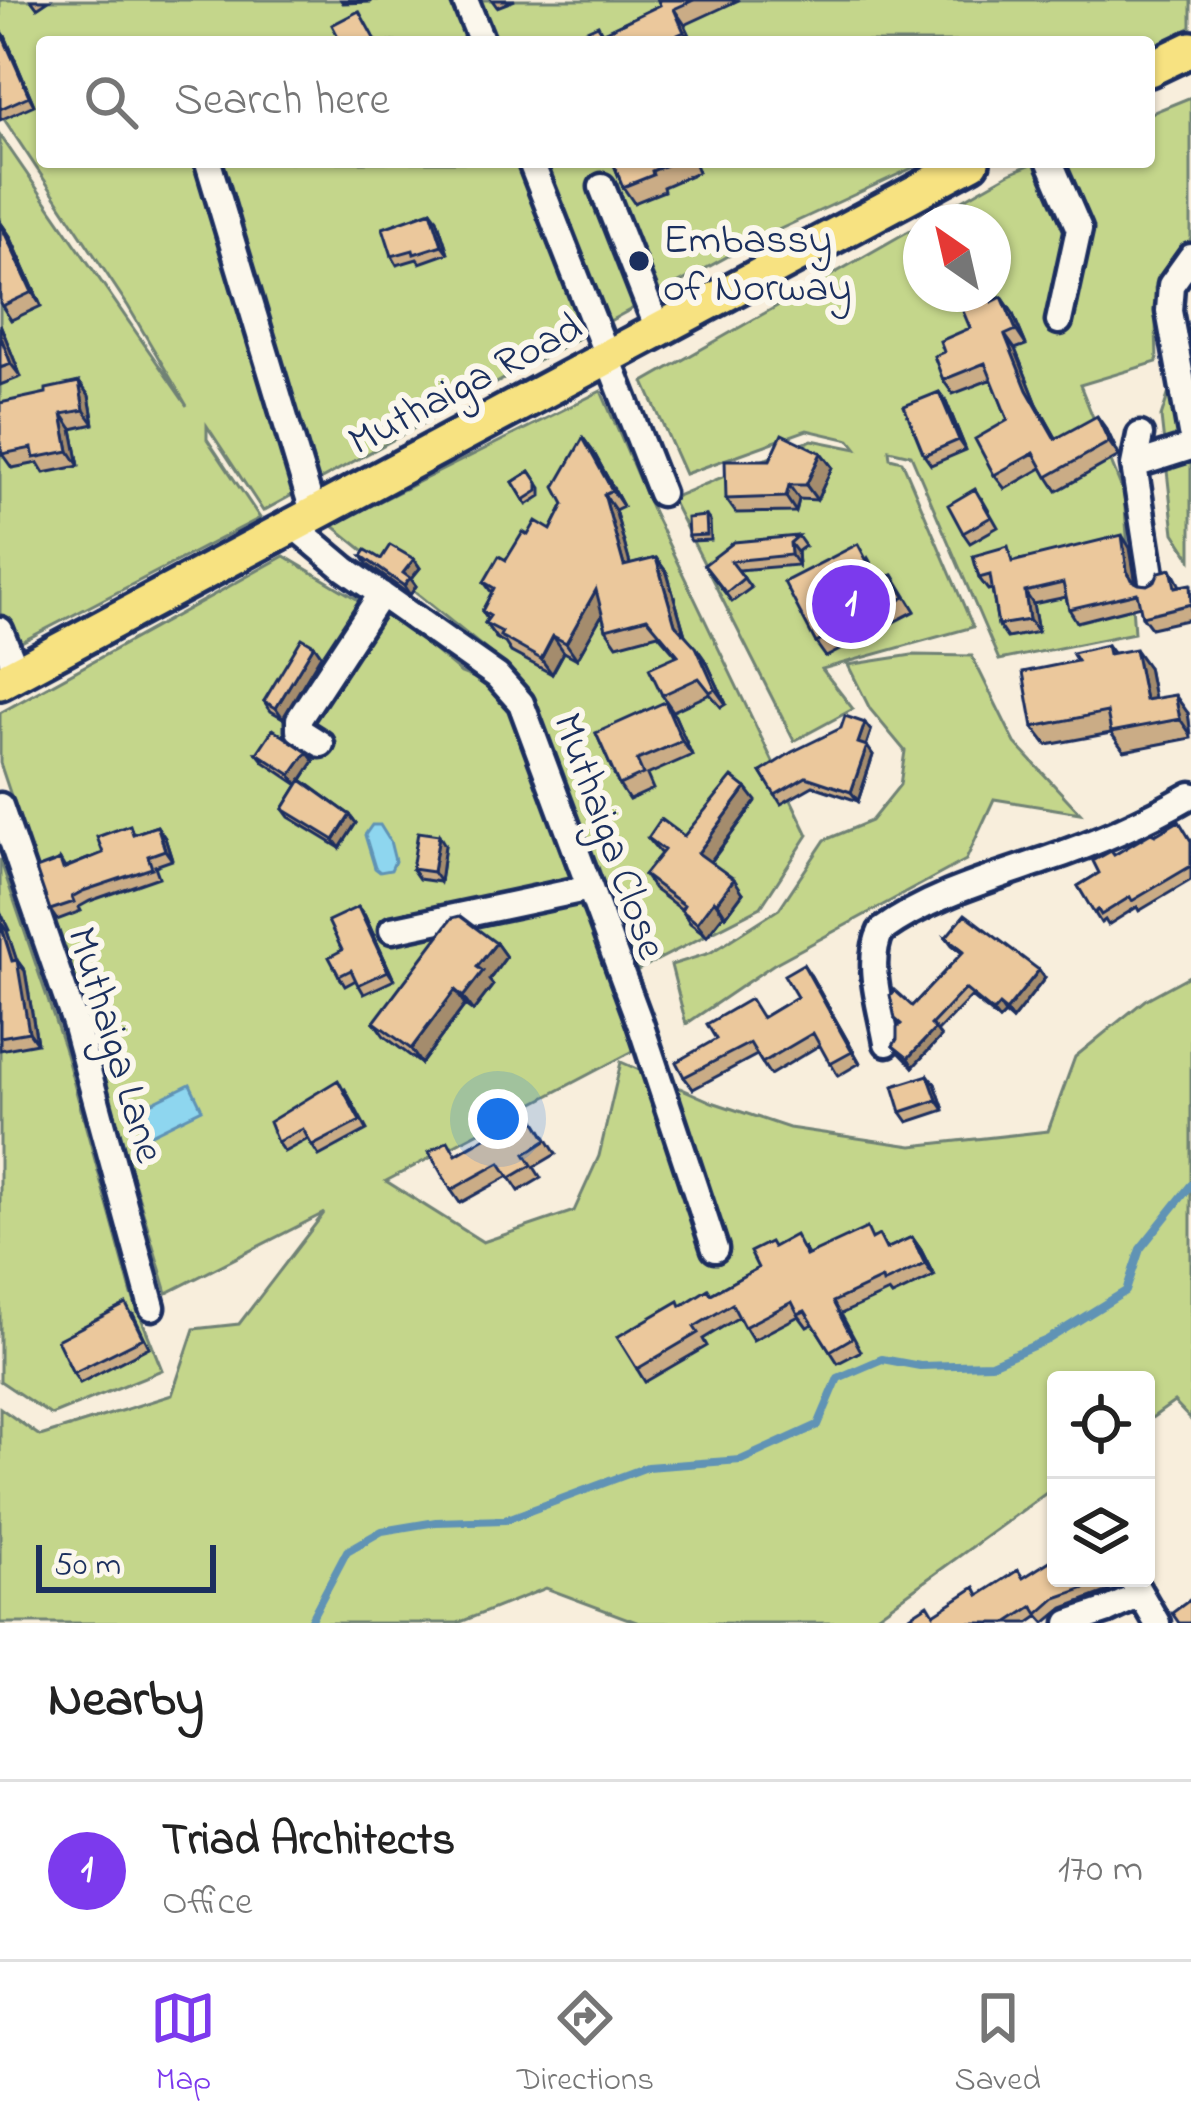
<!DOCTYPE html>
<style>
:root{--surface:#fff;--page:#f2f2f2;--text:#222;--muted:#767676;--line:#e0e0e0;--accent:#7c3aed}
body{margin:0;font-family:"Indie Flower",sans-serif;background:var(--page);color:var(--text)}
.controls{position:absolute;right:36px;bottom:36px;display:grid;overflow:hidden;border-radius:12px;box-shadow:0 3px 9px #0004}
.controls button{width:108px;height:108px;display:grid;place-items:center;padding:0;border:0;border-bottom:3px solid var(--line);background:var(--surface);color:var(--text);font:60px sans-serif}
.compass{position:absolute;left:903px;top:204px;width:108px;height:108px;border-radius:50%;background:var(--surface);box-shadow:0 3px 9px #0004;rotate:326deg}
.scale{position:absolute;left:36px;bottom:30px;width:180px;box-sizing:border-box;padding-left:12px;border:6px solid #1b2f5e;border-top:0;font-size:33px;line-height:42px;white-space:nowrap;color:#1b2f5e;-webkit-text-stroke:9px #fbf7ec;paint-order:stroke}
.you{position:absolute;left:498px;top:1119px;width:42px;height:42px;margin:-30px;border:9px solid #fff;border-radius:50%;background:#1a73e8;box-shadow:0 0 0 18px #1a73e833}
.badge{display:grid;place-items:center;width:78px;height:78px;border-radius:50%;background:var(--accent);color:#fff;font-size:39px;font-weight:700}
.pin{position:absolute;translate:-50% -50%;border:6px solid #fff;box-shadow:0 3px 12px #0006}
.list{margin:0;padding:0;list-style:none}
h2{display:flex;justify-content:space-between;align-items:center;height:156px;margin:0;padding:0 48px;font-size:51px}
h2 small{font-size:39px;font-weight:400;color:var(--muted)}
.list li{display:grid;grid-template-columns:78px 1fr auto;gap:36px;align-items:center;box-sizing:border-box;height:180px;padding:0 48px;border-top:3px solid var(--line)}
.list b{display:block;font-size:45px;white-space:nowrap}
.list p{margin:0;font-size:39px;white-space:nowrap;color:var(--muted)}
.list em{font-size:39px;font-style:normal;color:var(--muted)}
.icon{flex:none;width:66px;height:66px;fill:none;stroke:currentColor;stroke-width:2;stroke-linecap:round;stroke-linejoin:round}
.map{position:relative;flex:none;width:1191px;height:1623px;overflow:hidden}
.search{position:absolute;background:var(--surface);box-shadow:0 3px 9px #0004;left:36px;right:36px;top:36px;height:132px;display:flex;align-items:center;gap:30px;box-sizing:border-box;padding:0 42px;border-radius:12px;color:var(--muted);font-size:45px}
.sheet{height:336px;background:var(--surface)}
nav{display:flex;justify-content:space-around;align-items:center;box-sizing:border-box;height:168px;border-top:3px solid var(--line);background:var(--surface);font-size:33px;color:var(--muted)}
nav a{display:grid;justify-items:center;gap:6px}
nav .on{color:var(--accent)}
.map>svg:first-child{display:block}
</style>
<div class="map">
<svg width="1191" height="1623" viewBox="0 0 1191 1623">
<rect width="100%" height="100%" fill="#f8eedc"/>
<filter id="ink" filterUnits="userSpaceOnUse"><feTurbulence type="fractalNoise" baseFrequency=".00833" numOctaves="2"/><feDisplacementMap in="SourceGraphic" scale="24" xChannelSelector="R" yChannelSelector="G"/><feConvolveMatrix kernelMatrix="1 2 1 2 8 2 1 2 1" color-interpolation-filters="sRGB"/></filter>
<g filter="url(#ink)">
<path fill="#c4d68b" stroke="#708274" stroke-width="3" d="M0,0H1191V27L1149,52V42H42V162H925L763,237L263,511L207,426V439L260,518L0,653V135L187,406L128,306L0,113Z
M1191,97V239L1155,288L1157,362L1080,385L1124,494L1134,633L999,660L911,455L889,450L890,458L902,461L973,627L822,669L853,709L794,741L672,500L679,495L812,440L857,449L850,440L807,430L685,474L644,382L921,224V294H993V222H924L1010,173L1036,162H1149V114Z
M1191,324V559L1174,533L1161,417Z
M601,391L654,514L808,835L761,907L638,970L580,832L554,836L637,1049L386,1181L483,1242L574,1211L599,1156L621,1062L712,1102L789,1128L912,1146L1048,1131L1075,1057L1145,1000L1191,975V1420L1174,1402L1146,1422V1380H1056V1486L867,1623H639L546,1588L458,1623H0V1408L40,1436L172,1395L194,1329L239,1324L324,1213L167,1293L86,1019L0,763V713L284,556L411,631L461,673L521,696L511,670L332,525Z
M912,655L972,656L1015,743L1080,813L994,799L966,860L774,964L686,1024L671,965L710,953L779,909L825,840L871,821L900,785L905,751L870,709L848,665Z
M0,859L64,1047L132,1295L162,1370L51,1415L0,1381Z"/>
<path fill="#8ed6ef" stroke="#6093b5" stroke-width="3" d="M372,825H380L390,841L395,861L391,870L380,872L375,868L365,835Z
M190,1084L202,1109L145,1137L133,1112Z"/>
<g fill="none" stroke-linecap="round" stroke-linejoin="round">
<path stroke="#6093b5" stroke-width="8" d="M309,1623L347,1551L382,1531L436,1522L505,1520L647,1467L741,1460L818,1425L838,1378L882,1359L920,1366L991,1364L1047,1340L1126,1291L1140,1249L1191,1185"/>
<defs>
<path id="minor" d="M465,0L482,42
M208,162L314,515
M531,162L661,493
M1050,162L1079,229L1059,321
M602,187L658,329
M1191,257L1171,285L1169,311L1191,433
M1140,435L1134,465L1191,447
M1134,465L1152,581
M294,526L345,569L497,676L521,703L640,1023L715,1249
M0,630L17,673
M321,744L299,730V719L381,594
M0,806L75,1023L152,1307
M392,930L590,888
M887,1043C881,1008 865,963 881,931C929,896 990,879 1045,860C1096,843 1144,822 1191,795
M1131,1578L1157,1623
M1069,1623L1108,1610L1140,1595"/>
<path id="major" d="M1149,69L1191,49
M0,682L972,162"/>
</defs>
<use href="#minor" stroke="#1b2f5e" stroke-width="33"/>
<use href="#major" stroke="#1b2f5e" stroke-width="42"/>
<use href="#minor" stroke="#fbf7ec" stroke-width="24"/>
<use href="#major" stroke="#f7e281" stroke-width="33"/>
</g>
<path fill="#caac86" stroke="#1b2f5e" stroke-width="3" d="M31,0H49L37,8Z
M341,0H370V2L343,3Z
M492,0H515L497,7Z
M658,0H739L685,25L693,42H560L603,32L660,5Z
M0,29L5,36L34,105L0,120Z
M613,162H694L698,172L663,187L664,191L634,203L623,187Z
M437,219L448,253L420,263L417,259L397,265L392,256Z
M1,223L10,236L41,306L11,320L2,306Z
M970,294H991L995,300L1002,297L1012,312L1026,345L1015,349L1037,404L1056,438L1107,430L1119,456L1057,491L1042,468L1005,489L994,475L1008,420L992,379L953,394L943,380L944,352L970,328Z
M0,324L21,377L0,385Z
M79,382L89,396L94,424L72,429L79,466L44,473L38,463L12,468L2,454L46,393Z
M946,401L966,450L931,465L924,455Z
M583,438L594,453L623,506L615,510L630,565L656,558L667,573L685,635L707,663L726,704L721,707L710,694L673,711L662,695L677,656L658,634L617,645L606,629L602,614L577,659L564,652L552,674L511,652L505,643L496,638L485,623L487,619L482,611L492,593L484,582L528,535L551,530L564,504Z
M821,453L832,467L817,500L799,499L796,512L736,513L726,499L770,460Z
M530,471L541,488V496L527,505L513,482Z
M982,499L998,527L970,543L963,533Z
M706,516L710,521L711,540L691,541L688,536Z
M798,536L805,546L797,552L798,565L738,570L751,588L732,602L704,565Z
M1130,548L1136,582L1139,584L1147,585L1171,569L1180,586L1191,585V619L1151,628L1142,616L1140,606L1077,622L1069,609L1066,597L1033,604L1038,632L1007,638L998,625L992,589L988,590L979,578L1017,560Z
M362,556L381,559H414L420,568L411,579L416,586L410,595L368,565Z
M868,558L880,579L893,575L915,611L826,657L816,643Z
M314,645L321,655L283,718L271,711L264,701Z
M1107,645L1113,653L1148,667L1154,699L1188,713L1191,738L1124,751L1111,733L1047,745L1033,727L1077,661Z
M675,716L692,755L647,775L653,789L629,800L619,785L596,733Z
M871,731L866,746L873,755L858,801L813,786L781,804L761,772Z
M257,753L314,761L302,780L350,815L356,823L340,848L289,817L283,809L298,785L264,762Z
M756,801L711,862L743,893L726,916L724,914L707,936L690,923L681,909L654,889L644,875L661,854L648,838L684,836Z
M157,826L165,838L172,860L155,866L159,877L90,901L79,907L81,911L57,920L50,910L60,860L65,868L103,853L136,833Z
M1155,835L1191,840V880L1139,911L1137,907L1108,925L1105,920L1101,923L1078,886L1099,873L1114,855Z
M445,845L440,882L419,879L412,869Z
M0,911L9,930L7,931L16,960L25,971L37,1043L0,1050Z
M365,916L394,980L364,994L356,980L345,986L339,976L342,950Z
M946,937L1039,970L1045,978L1012,1020L1005,1014L999,1020L971,997L937,1032L941,1037L913,1067L893,1046L897,1039L900,1025L895,1019L912,1006L962,953L952,945Z
M496,943L506,957L489,980L493,985L473,1011L465,1005L421,1064L384,1036L374,1022Z
M811,976L860,1063L838,1076L820,1045L770,1075L757,1055L693,1089L684,1077L762,1018L797,997Z
M928,1075L935,1084L944,1110L908,1122L901,1112Z
M345,1089L367,1130L319,1156L308,1139L284,1152L277,1142Z
M530,1112L556,1154L534,1167L541,1178L519,1191L509,1176L460,1203L451,1190L457,1154Z
M912,1237L921,1250L934,1276L892,1296L889,1292L841,1314L861,1351L838,1363L813,1324L807,1327L799,1316L753,1340L739,1317L703,1339L707,1346L645,1382L637,1369L711,1294L758,1268L774,1247L804,1248L808,1255L874,1238L888,1248Z
M133,1314L149,1347L80,1383L73,1373Z
M1023,1578H1100L1109,1591L1063,1608L1045,1623L1039,1616L1029,1623H899L934,1614Z"/>
<path fill="#a48c6d" stroke="#1b2f5e" stroke-width="3" d="M674,9L685,25L693,42L684,32Z
M0,29L5,36L34,105L29,96Z
M431,211L437,219L448,253L442,245Z
M1,223L10,236L41,306L32,292Z
M1002,297L1012,312L1026,345L1016,330Z
M0,324L21,377L11,364L0,335Z
M1005,335L1015,349L1037,404L1065,454L1027,390Z
M79,382L89,396L94,424L84,410Z
M939,392L946,401L966,450L959,440Z
M62,414L72,429L79,466L69,451Z
M1097,416L1107,430L1119,456L1109,442Z
M583,438L594,453L623,506L612,490Z
M821,453L832,467L817,500L806,485Z
M789,485L799,499L796,512L786,497Z
M604,494L615,510L635,582L624,566Z
M1122,535L1130,548L1136,584L1140,592L1127,571Z
M790,543L797,552L798,565L791,555Z
M656,558L667,573L686,639L675,624Z
M414,559L420,568L411,579L416,586L410,595L404,586L403,573Z
M596,590L607,606L577,659L566,643Z
M1025,592L1033,604L1038,632L1029,620Z
M553,636L564,652L552,674L541,659Z
M314,645L321,655L283,718L276,708Z
M696,647L707,663L726,704L715,689Z
M1135,649L1148,667L1158,719L1145,700Z
M1175,695L1188,713L1191,735L1180,719Z
M665,702L675,716L692,755L682,741Z
M865,723L871,731L864,752L858,743Z
M867,746L873,755L858,801L851,792Z
M307,752L314,761L298,785L291,775Z
M746,788L756,801L707,866L698,853Z
M350,815L356,823L340,848L334,840Z
M158,828L165,838L172,860L165,850Z
M439,835L445,845L440,882L433,872Z
M734,879L743,893L726,916L717,902Z
M714,900L724,914L707,936L697,923Z
M358,907L365,916L394,980L388,971Z
M0,921L7,931L18,964L17,960L25,971L37,1043L29,1032L12,961Z
M496,943L506,957L489,980L493,985L473,1011L463,997L477,967Z
M803,964L811,976L860,1063L852,1052Z
M1039,970L1045,978L1012,1020L1006,1011Z
M455,990L465,1005L421,1064L411,1049Z
M999,1005L1005,1014L999,1020L993,1012Z
M935,1029L941,1037L913,1067L908,1058Z
M928,1075L935,1084L944,1110L937,1100Z
M912,1237L921,1250L934,1276L925,1264Z"/>
<path fill="#ebc89c" stroke="#1b2f5e" stroke-width="3" d="M658,0H694L674,9L684,32L662,42H560L598,25L602,33L660,5Z
M359,11L376,42H341L332,25Z
M0,30L29,96L0,109Z
M613,162H673L652,171L653,175L623,187Z
M431,211L442,245L414,254L413,250L392,256L383,228Z
M0,223L32,292L2,306L0,303Z
M970,294H989L992,302L1002,297L1016,330L1005,335L1027,390L1055,439L1097,416L1109,442L1047,477L1034,453L994,475L975,439L1008,420L985,363L943,380L934,356L944,352L940,341L970,328L958,299Z
M0,335L11,364L0,368Z
M79,382L84,410L62,414L69,451L34,458L32,448L2,454L0,443V403L46,393V389Z
M939,392L959,440L924,455L904,406Z
M782,434L821,453L806,485H789L786,497L726,499L725,460H770Z
M583,438L612,490L604,494L624,566L656,558L675,624L696,647L715,689L710,692L699,678L662,695L649,668L678,655L647,618L606,629L596,590L566,643L553,636L541,659L500,636L502,632L485,623L490,616L482,611L494,588L484,582L499,556L506,560L523,532L528,535L536,521L551,530L564,504L555,487Z
M530,471L538,483V491L524,500L513,482Z
M975,489L991,517L963,533L948,505Z
M706,516L707,535L688,536L687,518Z
M1122,535L1127,571L1131,580L1139,584L1147,585L1155,581L1159,572L1171,569L1175,587L1190,584L1191,604L1142,616L1137,593L1069,609L1063,583L1025,592L1029,620L998,625L990,575L979,578L973,556L1008,546L1012,562Z
M798,536L790,543L791,555L731,561L744,578L726,593L704,565L734,542Z
M858,544L877,580L893,575L905,597L816,643L784,582Z
M390,545L414,559L403,573L410,578L404,586L362,556L366,550L381,559Z
M302,638L314,645L276,708L264,701Z
M1107,645L1109,654L1135,649L1145,700L1175,695L1180,719L1111,732L1107,712L1033,727L1023,672L1077,661L1072,653Z
M665,702L682,741L637,760L643,774L619,785L596,733Z
M845,716L865,723L858,743L867,746L851,792L806,777L775,795L761,772L792,752L841,728Z
M273,729L307,752L291,775L257,753Z
M732,777L746,788L698,853L734,879L717,902L714,900L697,923L681,910L684,905L644,875L664,850L648,838L661,819L684,836Z
M301,780L350,815L334,840L283,809Z
M1179,821L1191,841V866L1132,901L1130,897L1101,915L1098,910L1094,913L1078,886L1099,873L1093,861L1111,851L1114,855L1151,833L1155,835Z
M130,825L133,834L157,826L158,828L165,850L148,856L152,868L83,891L72,897L74,902L50,910L36,869L60,860L63,869L103,853L97,837Z
M418,832L439,835L433,872L412,869Z
M358,907L388,971L358,985L351,970L339,976L329,957L342,950L328,921Z
M965,914L1039,970L1006,1011L999,1005L993,1012L965,989L931,1025L935,1029L908,1058L893,1046L897,1039V1028L901,1024L895,1019L890,995L894,990L912,1006L964,951L946,937Z
M460,916L496,943L477,967L483,971L463,997L455,990L411,1049L374,1022L452,918Z
M0,922L12,961L17,960L29,1032L0,1037Z
M803,964L852,1052L830,1064L813,1033L762,1063L750,1043L684,1077L676,1062L716,1039L707,1024L750,999L762,1018L797,997L784,975Z
M928,1075L937,1100L901,1112L893,1086Z
M338,1080L360,1121L312,1146L303,1129L277,1142L269,1122Z
M530,1112L547,1140L525,1154L532,1165L510,1178L500,1163L451,1190L429,1152L448,1141L456,1155Z
M867,1228L872,1239L879,1235L886,1249L912,1237L925,1264L883,1283L882,1279L833,1302L852,1338L830,1351L805,1311L798,1314L792,1302L744,1327L732,1304L694,1327L698,1333L637,1369L617,1337L679,1301L681,1306L708,1289L711,1294L758,1268L750,1252L770,1242L773,1247L795,1235L806,1256Z
M126,1304L143,1338L73,1373L57,1340Z
M1056,1557V1578H1099L1102,1582L1056,1598L1038,1614L1033,1606L1007,1623H899L928,1604L934,1614L975,1587L979,1595L1018,1570L1023,1578Z
M1191,1599V1623H1179L1172,1613Z"/>
</g>
<circle fill="#1b2f5e" stroke="#fbf7ec" stroke-width="4.5" cx="639" cy="261" r="12"/>
<g text-anchor="middle" stroke-width="12" stroke-linejoin="round" paint-order="stroke">
<g font-size="42" fill="#1b2f5e" stroke="#fbf7ec" text-anchor="start">
<text x="663" y="252">Embassy<tspan x="663" dy="48">of Norway</tspan></text>
</g>
<g font-size="42" fill="#1b2f5e" stroke="#fbf7ec">
<text transform="translate(464 382) rotate(-28)" y="15">Muthaiga Road</text>
<text transform="translate(612 835) rotate(70)" y="15">Muthaiga Close</text>
<text transform="translate(118 1044) rotate(73)" y="15">Muthaiga Lane</text>
</g>
</g>
</svg>
<div class="controls">
<button><svg class="icon" aria-label="locate" viewBox="0 0 24 24"><circle cx="12" cy="12" r="6"/><path d="M12 2v4M12 18v4M2 12h4M18 12h4"/></svg></button>
<button><svg class="icon" aria-label="layers" viewBox="0 0 24 24"><path d="M12 4l9 5-9 5-9-5zM3 14l9 5 9-5"/></svg></button>
</div>
<svg class="compass" viewBox="-18 -18 36 36"><path d="M0-13l5 13h-10z" fill="#e53935"/><path d="M0 13l5-13h-10z" fill="#767676"/></svg>
<div class="scale">50 m</div>
<div class="you"></div>
<div class="pin badge" style="left:851px;top:604px">1</div>
<div class="search"><svg class="icon" aria-label="search" viewBox="0 0 24 24"><circle cx="10" cy="10" r="6"/><path d="M15 15l6 6"/></svg>Search here</div>
</div>
<section class="sheet">
<h2>Nearby<small></small></h2>
<ul class="list">
<li><span class="badge">1</span><div><b>Triad Architects</b><p>Office</p></div><em>170 m</em></li>
</ul>
</section>
<nav>
<a class="on"><svg class="icon" aria-label="map" viewBox="0 0 24 24"><path d="M3 6l6-2 6 2 6-2v14l-6 2-6-2-6 2zM9 4v14M15 6v14"/></svg>Map</a>
<a><svg class="icon" aria-label="directions" viewBox="0 0 24 24"><path d="M12 3l9 9-9 9-9-9zM9 14v-3h6M13 9l2 2-2 2"/></svg>Directions</a>
<a><svg class="icon" aria-label="saved" viewBox="0 0 24 24"><path d="M7 4h10v16l-5-4-5 4z"/></svg>Saved</a>
</nav>
